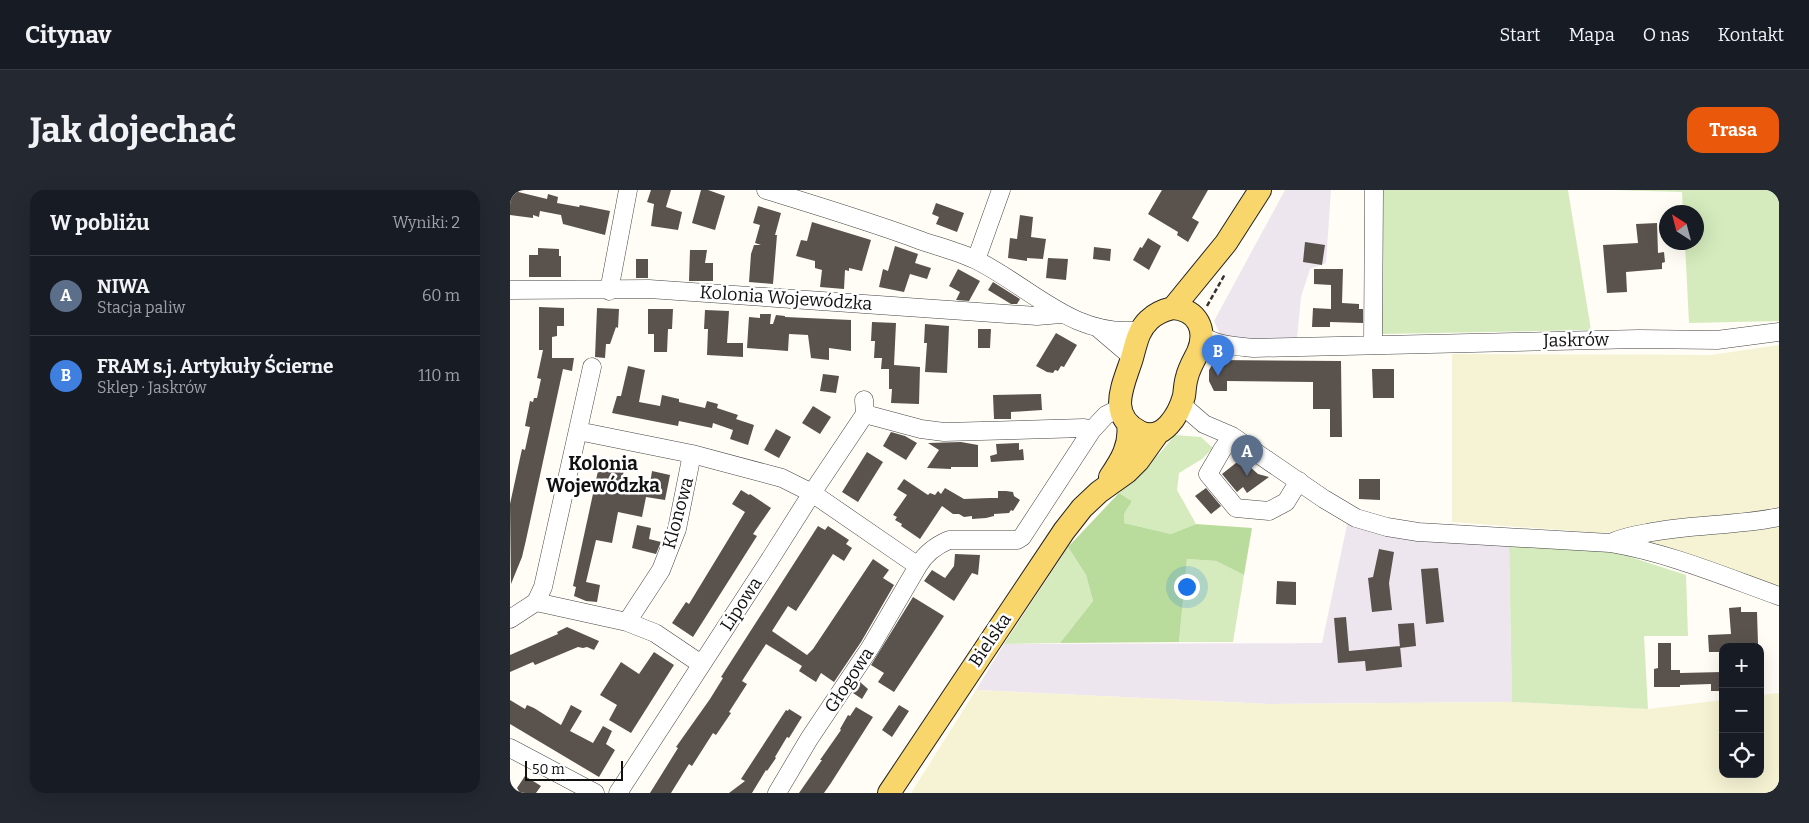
<!DOCTYPE html>
<html lang="pl">
<meta charset="utf-8">
<style>
:root{--surface:#171b24;--page:#242831;--text:#f1f3f6;--muted:#9ea1a6;--line:#363941;--accent:#ea580c}
body{margin:0;font-family:Bitter,serif;background:var(--page);color:var(--text)}
.controls{position:absolute;right:15px;bottom:15px;display:grid;overflow:hidden;border-radius:10px;box-shadow:0 5px 20px #0002}
.controls button{width:45px;height:45px;display:grid;place-items:center;padding:0;border:0;border-bottom:1px solid var(--line);background:var(--surface);color:var(--text);font:25px sans-serif}
.compass{position:absolute;left:1149px;top:15px;width:45px;height:45px;border-radius:50%;background:var(--surface);box-shadow:0 5px 20px #0002;rotate:324deg}
.scale{position:absolute;left:15px;bottom:12px;width:98px;box-sizing:border-box;padding-left:5px;border:2px solid #111;border-top:0;font-size:14px;line-height:18px;white-space:nowrap;color:#111;-webkit-text-stroke:4px #fff;paint-order:stroke}
.you{position:absolute;left:676px;top:396px;width:18px;height:18px;margin:-12px;border:4px solid #fff;border-radius:50%;background:#1a73e8;box-shadow:0 0 0 8px #1a73e833}
.badge{display:grid;place-items:center;width:32px;height:32px;border-radius:50%;background:var(--accent);color:#fff;font-size:16px;font-weight:700}
.pin{position:absolute;translate:-50% -41px;filter:drop-shadow(0 1px 2px #0008)}
.pin::after{content:'';position:absolute;top:26px;width:18px;height:15px;background:inherit;clip-path:polygon(0 0,100% 0,50% 100%)}
.list{margin:0;padding:0;list-style:none}
h2{display:flex;justify-content:space-between;align-items:center;height:65px;margin:0;padding:0 20px;font-size:21px}
h2 small{font-size:16px;font-weight:400;color:var(--muted)}
.list li{display:grid;grid-template-columns:32px 1fr auto;gap:15px;align-items:center;box-sizing:border-box;height:80px;padding:0 20px;border-top:1px solid var(--line)}
.list b{display:block;font-size:19px;white-space:nowrap}
.list p{margin:0;font-size:16px;white-space:nowrap;color:var(--muted)}
.list em{font-size:16px;font-style:normal;color:var(--muted)}
.icon{flex:none;width:28px;height:28px;fill:none;stroke:currentColor;stroke-width:2;stroke-linecap:round;stroke-linejoin:round}
.map{position:relative;flex:none;width:1269px;height:603px;overflow:hidden;border-radius:15px}
header{display:flex;align-items:center;gap:30px;box-sizing:border-box;height:70px;padding:0 25px;background:var(--surface);border-bottom:1px solid var(--line)}
header strong{font-size:24px}
nav{display:flex;gap:28px;margin-inline-start:auto;font-size:18px}
.intro{display:flex;align-items:center;justify-content:space-between;box-sizing:border-box;height:120px;padding:0 30px}
h1{margin:0;font-size:35px}
.button{padding:12px 22px;border-radius:15px;background:var(--accent);color:#fff;font-size:18px;font-weight:700}
main{display:flex;gap:30px;padding:0 30px}
aside{flex:1;background:var(--surface);border-radius:15px;box-shadow:0 5px 20px #0002}
.map>svg:first-child{display:block}
</style>
<header>
<strong>Citynav</strong>
<nav><a>Start</a><a>Mapa</a><a>O nas</a><a>Kontakt</a></nav>
</header>
<div class="intro"><h1>Jak dojechać</h1><a class="button">Trasa</a></div>
<main>
<aside>
<h2>W pobliżu<small>Wyniki: 2</small></h2>
<ul class="list">
<li><span class="badge" style="background:#5c6f8a">A</span><div><b>NIWA</b><p>Stacja paliw</p></div><em>60 m</em></li>
<li><span class="badge" style="background:#3f7fe0">B</span><div><b>FRAM s.j. Artykuły Ścierne</b><p>Sklep · Jaskrów</p></div><em>110 m</em></li>
</ul>
</aside>
<div class="map">
<svg width="1269" height="603" viewBox="0 0 1269 603">
<rect width="100%" height="100%" fill="#fffdf5"/>
<path fill="#eee6ef" d="M775,0H821L816,73L800,79L791,107L787,148L715,151L709,142L704,131Z
M838,330L999,354L1002,512L759,514L466,500L494,454L812,453Z"/>
<path fill="#f6f3d4" d="M1269,155V326L1091,343L942,332V164L1201,165Z
M1269,331V398L1131,353Z
M466,500L759,514L1002,512L1138,519L1213,510V584H1250V505L1269,503V603H401Z"/>
<path fill="#d5ebbd" d="M870,0H1058L1081,140L870,144Z
M1103,0H1269V131L1179,133L1175,53L1186,52V22H1173L1172,2Z
M665,245L691,247L703,258L692,269L669,283L667,300L686,334L661,344L614,333V324L622,311L609,303L650,263Z
M999,354L1105,362L1176,385L1178,446H1134L1138,519L1002,512Z
M558,357L576,385L583,411L550,453L494,454Z
M677,369L706,371L734,385L723,452H669Z"/>
<path fill="#b9dc9c" d="M609,303L622,311L614,324V333L661,344L686,334L742,338L734,385L706,371L677,369L669,452L550,453L583,411L576,385L558,357Z"/>
<path fill="#5a524d" d="M0,0L37,9L38,4L48,7L47,13L69,17L70,15L100,21L95,45L53,34L51,25L30,21L29,27L23,25V28L0,25Z
M141,0H161L156,17L172,22L168,40L141,36L144,14L137,12Z
M191,0H198L215,6L205,40L182,33Z
M652,0H698L682,28L689,32L678,52L667,45L668,42L638,24Z
M426,13L454,23L447,42L426,34L429,27L422,24Z
M248,16L271,23L265,45H267L263,94L239,92L241,64L244,55H251L245,53L250,35L243,33Z
M510,25L523,27L521,47L536,49L533,69L517,68V71L498,68L500,48L507,49Z
M302,32L361,50L352,81L339,78V81L335,80L334,99L310,97L312,80L305,78V71L286,66L291,50L297,51Z
M1147,33L1148,63L1154,62L1155,72L1152,73V79L1116,82L1117,102L1097,103L1093,55L1128,53L1126,34Z
M638,48L651,56L639,80L623,70L630,57L632,58Z
M795,52L815,55L812,75L793,72Z
M385,56L408,64L405,73L421,78L417,89L400,84L394,102L369,97L373,79L378,81Z
M584,57L601,59L600,71L583,69Z
M28,58L49,59V66H51V87H19V65H28Z
M180,60H197L195,73H203V91H179Z
M538,68L558,69L556,90L536,88Z
M126,69H138V88H126Z
M448,79L470,91L459,111L446,110L450,102L439,96Z
M804,79H833L832,113L849,114V119H853V133L820,132V137H802L803,118L821,119V95L804,94Z
M483,92L510,109L507,114H501L478,100Z
M29,117L54,118V136H47V146L42,147V168H64L62,181L53,179L16,350L12,367L1,394L0,314L12,259L15,260L20,237L15,236L20,211L23,212L24,208H27L31,189L27,188L33,160H29Z
M87,118L109,119L108,138L106,137L100,154H96L95,168L85,167Z
M138,119H163L162,139H158L157,162H144V144H138Z
M195,120L219,121L217,153H233V167L197,165L198,139H194Z
M250,124H261L260,134H263L266,125L275,126V127L341,130V161L319,158V170L301,168L298,145L279,144L278,161L237,158L239,127L250,128Z
M362,132L386,133L384,175L410,177L409,214L381,213L382,199H379V179H371L372,168H364L365,151H361Z
M415,134L439,136L437,183L415,182L417,153H414Z
M468,139H481L480,158H468Z
M546,143L567,155L554,177L551,176L548,181L545,180L543,183L537,182L526,176Z
M705,170L831,171L832,247H820V219H803V192L717,191V201H704L699,191V180Z
M118,176L135,180L129,212L150,216L152,205L169,209V212L195,218L197,211L208,214L207,218L228,225L226,229L244,235L238,255L220,249L223,240L203,233L202,238L169,231L168,236L102,223L107,206H111Z
M862,179H884V208H863Z
M313,184L329,186L326,203L310,201Z
M531,204L532,220L501,222V229H484L483,205Z
M303,216L321,227L310,244L292,233Z
M266,239L281,247L269,268L254,260Z
M381,242L395,246L407,253L396,270L373,256Z
M451,252L468,255V277H441V279L417,278L429,260L418,253Z
M509,253V260L513,259L514,270L481,272L480,266L487,264L486,254Z
M357,262L373,272L348,312L332,302Z
M91,267L116,273L112,288L140,294L142,281L160,285L155,310L136,307L132,327L108,322L102,353L86,350L76,392L90,395L87,412L76,411L64,406L66,397L63,396Z
M731,269L748,284L759,287L737,303L733,297L727,302L712,284Z
M394,289L418,305L420,303L425,305L428,301L431,304L435,298L454,309L480,308H488V301H496L503,302L504,306L510,310L503,321L501,320L499,323L484,324V326L476,328L462,329V326L454,327L449,324H443L432,316L410,349L391,336L392,334L385,330L387,327L383,325L397,305L387,299Z
M849,289H870V310L849,309Z
M696,298L711,316L701,324L685,306Z
M231,300L239,305L240,304L261,318L243,344L247,346L183,447L162,433L176,412L179,414L235,322L222,314Z
M127,335L141,338L139,349L151,352L146,364L122,358Z
M308,336L315,340L318,336L339,350L336,354L342,358L334,371L323,364L286,421L278,416L262,441L297,465L303,459L363,369L379,380L373,388L384,395L351,452L324,492L311,483L306,492L289,481L292,476L256,454L232,491L237,494L219,522L221,523L206,545L203,543L182,576L179,574L161,603H140L168,558L166,557L200,509L213,488L211,487Z
M869,359L884,362L879,393L882,420L862,422L858,388L863,387Z
M445,364L470,365L468,385L462,383L444,411L414,391L422,380L435,388L444,376Z
M928,378L934,432L916,434L911,379Z
M767,391L786,392V415L766,414Z
M403,407L434,426L384,502L368,492L374,483L361,475Z
M1231,417V422H1247L1248,454L1217,455V457H1213V462H1199L1198,445L1221,444L1219,418Z
M836,427L839,461L890,456L892,477L856,481L855,471L828,473L824,428Z
M904,433L906,456L890,458L888,434Z
M57,437L89,451L84,460L77,457L73,458L68,457L25,475L23,472L0,482V465L48,444L47,442Z
M1148,453H1161V480H1170V483L1213,482V501H1201V494L1170,495V497H1144V479L1148,478Z
M144,462L164,475L121,543L99,530L107,515L90,505L111,472L129,484Z
M350,492L358,499L352,509L343,503Z
M0,510L15,519L17,515L24,518L51,535L61,515L72,521L60,541L83,553L93,536L102,541L96,554L105,560L89,587L0,534Z
M389,515L399,521L382,547L372,540Z
M346,517L363,527L321,593L314,603H289L312,570H310L331,540L330,539L338,525L340,526Z
M279,519L292,527L279,548L277,547L265,567L266,568L257,581L256,580L242,603H219L235,591L231,589L276,520L278,521Z
M15,586L31,596L26,603H10L7,598Z"/>
<g fill="none" stroke-linecap="round" stroke-linejoin="round">
<defs>
<path id="minor" d="M256,0C308,16 361,32 412,51C430,57 449,62 466,70C521,97 564,149 631,140
M466,70L491,0
M0,100L139,99L527,126L551,124
M99,101L118,0
M588,138L622,167
M691,145C708,156 725,156 744,158L1129,149L1207,150L1269,142
M863,155L864,0
M671,214L694,234L722,246L814,309L846,328L877,337L908,342L1100,353C1159,363 1213,386 1269,406
M355,224L411,239L434,242L574,238L582,240
M68,241L182,264L272,288L302,303L408,376L360,458L299,549L267,603
M722,246L712,260L698,284L726,318L759,321L776,312L789,291
M1103,352C1114,347 1125,345 1137,343C1181,334 1225,336 1269,327
M408,376C415,364 427,355 439,350H507L512,347L582,240L596,225L610,218
M26,412L117,432L145,443L191,474
M0,429L26,412L33,397L82,177
M117,432L151,380L167,339L182,264
M0,558L85,603
M108,603L257,374L302,303L355,224L354,210"/>
<path id="major" d="M663,118C688,120 697,140 688,162C684,170 679,178 677,187C675,193 675,199 674,206C669,224 653,253 630,242C596,225 614,194 622,168C626,154 628,140 639,130C645,124 654,120 663,118Z
M663,118L716,53L750,0
M600,287C611,271 621,255 618,234
M379,603L554,341L572,318L589,302L617,282L628,271L648,243"/>
</defs>
<use href="#minor" stroke="#444" stroke-width="19"/>
<use href="#major" stroke="#222" stroke-width="24"/>
<path stroke="#333" stroke-width="2.5" stroke-dasharray="5 2.5" stroke-linecap="butt" d="M697,116L715,84"/>
<use href="#minor" stroke="#fff" stroke-width="18"/>
<use href="#major" stroke="#f9d66b" stroke-width="22"/>
</g>
<g text-anchor="middle" stroke-width="5" stroke-linejoin="round" paint-order="stroke">
<g font-size="18" fill="#111" stroke="#fff">
<text transform="translate(276 108) rotate(4)" y="6">Kolonia Wojewódzka</text>
<text transform="translate(1066 150) rotate(-1)" y="6">Jaskrów</text>
<text transform="translate(168 323) rotate(-75)" y="6">Klonowa</text>
<text transform="translate(231 414) rotate(-57)" y="6">Lipowa</text>
<text transform="translate(480 450) rotate(-56)" y="6">Bielska</text>
<text transform="translate(339 490) rotate(-57)" y="6">Głogowa</text>
</g>
<g font-size="19" font-weight="bold" fill="#111" stroke="#fff">
<text x="93" y="280">Kolonia<tspan x="93" dy="22">Wojewódzka</tspan></text>
</g>
</g>
</svg>
<div class="controls">
<button>+</button>
<button>−</button>
<button><svg class="icon" aria-label="locate" viewBox="0 0 24 24"><circle cx="12" cy="12" r="6"/><path d="M12 2v4M12 18v4M2 12h4M18 12h4"/></svg></button>
</div>
<svg class="compass" viewBox="-18 -18 36 36"><path d="M0-13l5 13h-10z" fill="#e53935"/><path d="M0 13l5-13h-10z" fill="#9ea1a6"/></svg>
<div class="scale">50 m</div>
<div class="you"></div>
<div class="pin badge" style="left:737px;top:286px;background:#5c6f8a">A</div>
<div class="pin badge" style="left:708px;top:186px;background:#3f7fe0">B</div>
</div>
</main>
